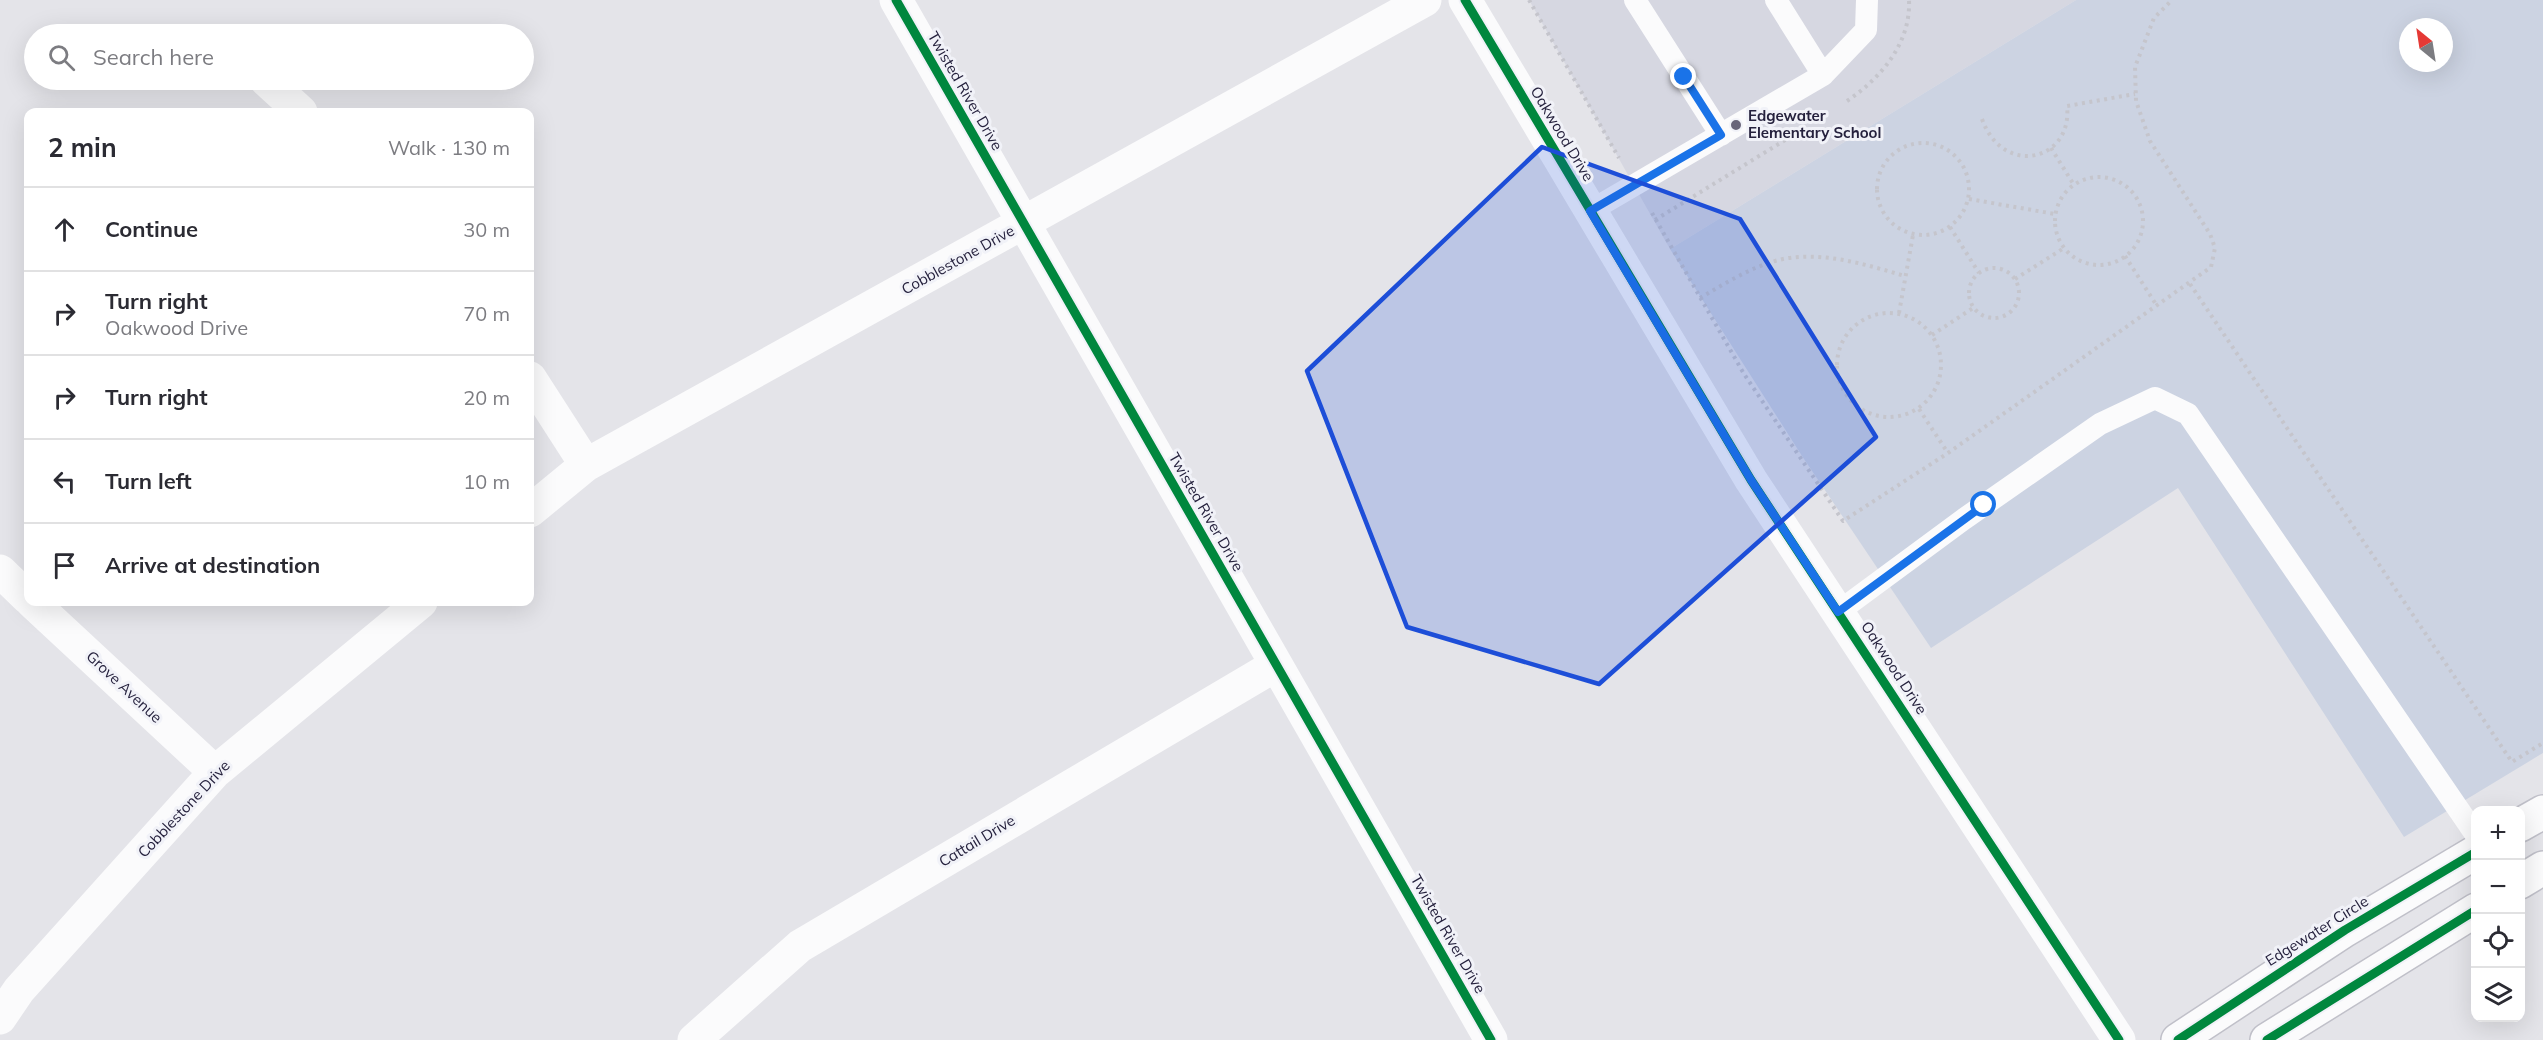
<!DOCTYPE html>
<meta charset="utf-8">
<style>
:root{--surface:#fff;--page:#f7f7f7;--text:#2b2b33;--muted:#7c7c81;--line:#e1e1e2}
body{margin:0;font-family:Mulish,sans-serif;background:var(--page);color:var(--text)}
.controls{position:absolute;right:18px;bottom:18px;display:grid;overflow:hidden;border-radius:12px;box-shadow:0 6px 24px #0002}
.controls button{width:54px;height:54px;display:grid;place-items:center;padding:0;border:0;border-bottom:2px solid var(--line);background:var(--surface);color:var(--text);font:30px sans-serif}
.compass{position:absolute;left:2399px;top:18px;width:54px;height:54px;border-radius:50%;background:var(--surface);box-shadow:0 6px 24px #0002;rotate:330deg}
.stop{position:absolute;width:18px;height:18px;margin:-14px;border:4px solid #1a73e8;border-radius:50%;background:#fff}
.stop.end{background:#1a73e8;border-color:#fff;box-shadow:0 2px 6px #0008}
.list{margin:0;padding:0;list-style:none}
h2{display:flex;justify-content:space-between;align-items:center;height:78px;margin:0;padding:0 24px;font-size:26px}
h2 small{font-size:20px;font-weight:400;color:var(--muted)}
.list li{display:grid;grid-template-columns:39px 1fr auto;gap:18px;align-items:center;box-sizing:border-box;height:84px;padding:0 24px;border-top:2px solid var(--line)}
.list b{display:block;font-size:22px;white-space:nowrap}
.list p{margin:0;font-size:20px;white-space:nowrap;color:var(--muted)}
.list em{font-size:20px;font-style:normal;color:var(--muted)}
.icon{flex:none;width:33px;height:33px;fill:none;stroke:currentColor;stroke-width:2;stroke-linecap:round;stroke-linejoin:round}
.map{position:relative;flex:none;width:2543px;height:1040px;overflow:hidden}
.search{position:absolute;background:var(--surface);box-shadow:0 6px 24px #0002;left:24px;top:24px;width:510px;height:66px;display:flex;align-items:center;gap:15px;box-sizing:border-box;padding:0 21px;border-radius:33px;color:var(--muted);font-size:22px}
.panel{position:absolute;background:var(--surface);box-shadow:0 6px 24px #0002;left:24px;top:108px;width:510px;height:498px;border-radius:12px}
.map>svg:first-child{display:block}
</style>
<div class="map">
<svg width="2543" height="1040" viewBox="0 0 2543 1040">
<rect width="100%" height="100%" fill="#e4e4e9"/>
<path fill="#d6d7e1" d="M1529,0H2076L1670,249Z"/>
<path fill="#ccd3e2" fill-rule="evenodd" d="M2076,0H2543V753L2404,837L2178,488L1931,648L1802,456L1670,249ZM2408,27H2444V63H2408Z"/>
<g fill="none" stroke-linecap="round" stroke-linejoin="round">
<defs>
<path id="secondary" d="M2520,825L2543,812
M2520,882L2543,868
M2178,1040L2345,930L2476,852
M2267,1040L2476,910"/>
</defs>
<use href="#secondary" stroke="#c0c0c9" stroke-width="36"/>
<path stroke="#c5c5cc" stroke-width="4" stroke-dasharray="3 4.5" stroke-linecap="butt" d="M1529,0L1619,158
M1847,101C1881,78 1911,43 1909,0
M1982,119C2003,178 2073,161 2067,106L2135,94
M1877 189a46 46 0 1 1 92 0a46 46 0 1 1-92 0Z
M2051,148L2074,185
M2055 221a44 44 0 1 1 88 0a44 44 0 1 1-88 0Z
M1969,199L2055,214
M1652,213L1744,374L1843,521L1948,453L2211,267L2215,248L2210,234L2150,141L2136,101L2135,67L2154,18L2172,0
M1655,220L1803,129
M1950,227L1979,273
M2125,256L2157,306
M1969 293a25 25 0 1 1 50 0a25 25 0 1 1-50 0Z
M2015,279L2064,248
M2190,284L2512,762L2543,743
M1700,298C1726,283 1754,265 1783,259C1824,251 1867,265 1905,276
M1837 365a52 52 0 1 1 104 0a52 52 0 1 1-104 0Z
M1899,313L1913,235
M1932,335L1973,308
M1919,409L1948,453"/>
<path stroke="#fbfbfc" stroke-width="22" d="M1635,0L1721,135
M1776,0L1823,75
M1590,211L1823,75L1866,30L1867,0
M1838,612L1964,519L2100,424L2155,398L2188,414L2476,835"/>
<path stroke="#fbfbfc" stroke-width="33" d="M896,0L1491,1040
M1465,0L1751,480L2119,1040
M266,80L301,112
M530,378L586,465
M530,511L586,465L1425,0
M0,571L28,598
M32,602L215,772
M0,1018L19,990L215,772L421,602
M694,1040L800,946L1276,665"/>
<use href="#secondary" stroke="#fbfbfc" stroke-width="33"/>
<defs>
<path id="cycleway" d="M896,0L1491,1040
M1465,0L1751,480L2119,1040
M2178,1040L2345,930L2476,852
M2267,1040L2476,910"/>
</defs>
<use href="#cycleway" stroke="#f1f2f8" stroke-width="13"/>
<use href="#cycleway" stroke="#00873e" stroke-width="9"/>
</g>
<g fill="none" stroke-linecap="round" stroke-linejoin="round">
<path stroke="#1a73e8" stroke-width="8" d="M1684,77L1721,135L1590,211L1751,480L1838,612L1984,505"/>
</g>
<path fill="#1d4ed8" fill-opacity="0.2" stroke="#1d4ed8" stroke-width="4.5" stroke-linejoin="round" d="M1542,147L1740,219L1876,437L1599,684L1407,627L1307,371Z"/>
<circle fill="#686579" stroke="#f1f2f8" stroke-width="2" cx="1736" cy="125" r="6"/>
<g text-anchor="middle" stroke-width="6" stroke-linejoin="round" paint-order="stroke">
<g font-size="15" fill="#25213d" stroke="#f1f2f8">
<text transform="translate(965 91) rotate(60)" y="5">Twisted River Drive</text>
<text transform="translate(1562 134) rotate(59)" y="5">Oakwood Drive</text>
<text transform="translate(958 260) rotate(-29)" y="5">Cobblestone Drive</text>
<text transform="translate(1206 512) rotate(60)" y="5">Twisted River Drive</text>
<text transform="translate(1894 668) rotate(57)" y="5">Oakwood Drive</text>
<text transform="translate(124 687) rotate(43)" y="5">Grove Avenue</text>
<text transform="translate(184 809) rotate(-47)" y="5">Cobblestone Drive</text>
<text transform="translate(977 841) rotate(-31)" y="5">Cattail Drive</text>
<text transform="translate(2317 931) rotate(-32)" y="5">Edgewater Circle</text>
<text transform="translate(1448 934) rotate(60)" y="5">Twisted River Drive</text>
</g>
<g font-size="15" font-weight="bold" fill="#25213d" stroke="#f1f2f8" text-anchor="start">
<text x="1748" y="121">Edgewater<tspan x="1748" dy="17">Elementary School</tspan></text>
</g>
</g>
</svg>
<div class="controls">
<button>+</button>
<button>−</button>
<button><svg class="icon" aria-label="locate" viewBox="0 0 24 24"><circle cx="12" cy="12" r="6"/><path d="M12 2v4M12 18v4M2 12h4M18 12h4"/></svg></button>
<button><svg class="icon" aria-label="layers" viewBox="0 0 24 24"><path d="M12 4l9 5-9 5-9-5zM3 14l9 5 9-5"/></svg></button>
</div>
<svg class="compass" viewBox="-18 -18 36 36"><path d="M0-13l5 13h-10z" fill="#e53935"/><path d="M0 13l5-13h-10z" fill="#7c7c81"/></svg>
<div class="stop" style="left:1984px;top:505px"></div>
<div class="stop end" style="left:1684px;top:77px"></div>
<div class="search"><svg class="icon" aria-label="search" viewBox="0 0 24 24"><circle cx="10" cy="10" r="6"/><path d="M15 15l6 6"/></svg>Search here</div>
<section class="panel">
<h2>2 min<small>Walk · 130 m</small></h2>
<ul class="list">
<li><svg class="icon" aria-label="ahead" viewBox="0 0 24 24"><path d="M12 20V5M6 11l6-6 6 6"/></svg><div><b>Continue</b></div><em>30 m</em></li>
<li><svg class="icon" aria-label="right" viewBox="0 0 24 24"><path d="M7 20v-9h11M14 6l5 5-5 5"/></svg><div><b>Turn right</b><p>Oakwood Drive</p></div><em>70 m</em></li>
<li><svg class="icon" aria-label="right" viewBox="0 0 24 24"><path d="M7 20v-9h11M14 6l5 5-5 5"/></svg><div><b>Turn right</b></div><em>20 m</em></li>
<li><svg class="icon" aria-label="left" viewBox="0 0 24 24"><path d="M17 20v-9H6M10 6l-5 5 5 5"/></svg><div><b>Turn left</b></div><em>10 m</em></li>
<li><svg class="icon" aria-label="arrive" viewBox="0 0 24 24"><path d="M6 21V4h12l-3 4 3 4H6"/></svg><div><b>Arrive at destination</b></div></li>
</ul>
</section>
</div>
